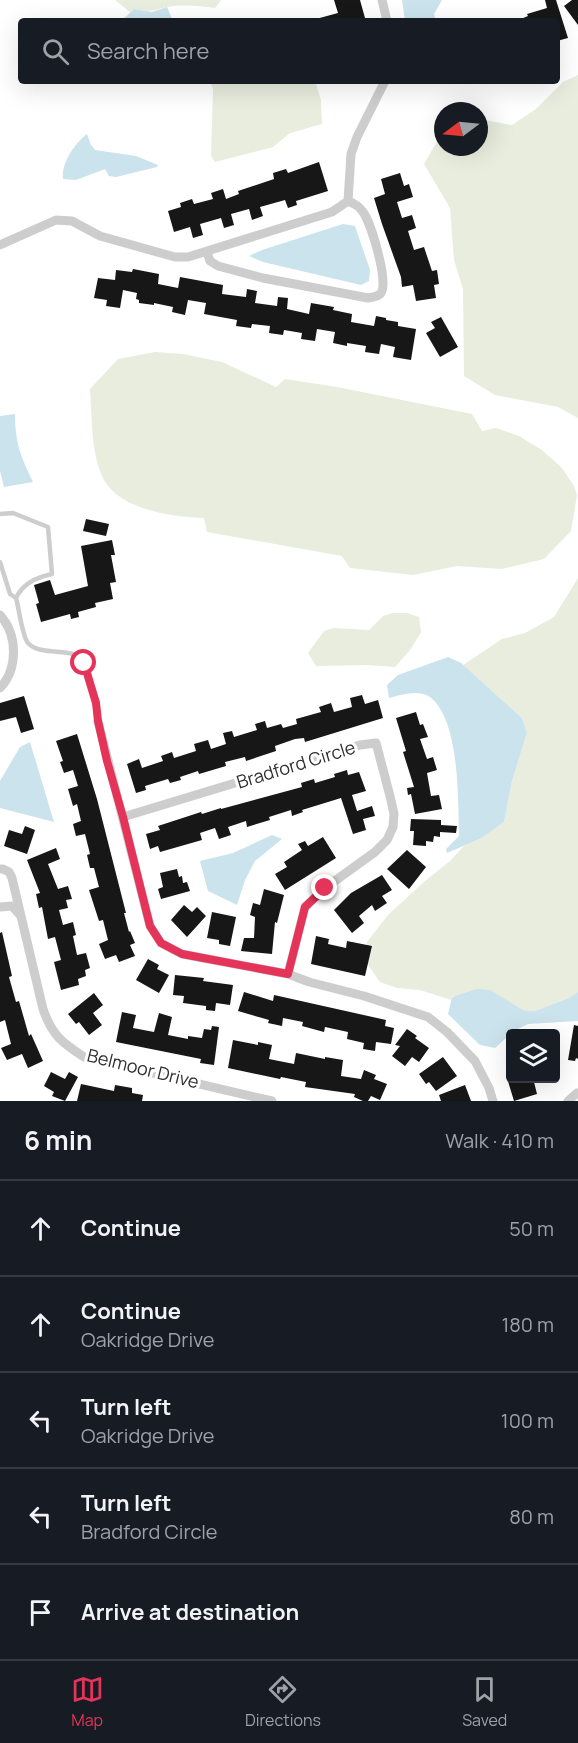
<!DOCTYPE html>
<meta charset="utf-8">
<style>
:root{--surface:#171b24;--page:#20242c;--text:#f1f3f6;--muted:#9ea1a6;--line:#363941;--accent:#e43459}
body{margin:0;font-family:Manrope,sans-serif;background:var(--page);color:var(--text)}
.controls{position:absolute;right:18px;bottom:18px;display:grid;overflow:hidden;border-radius:6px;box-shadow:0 6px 24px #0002}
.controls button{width:54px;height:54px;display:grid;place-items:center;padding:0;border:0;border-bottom:2px solid var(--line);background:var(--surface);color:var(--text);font:30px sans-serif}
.compass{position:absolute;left:434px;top:102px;width:54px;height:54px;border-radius:50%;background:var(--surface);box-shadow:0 6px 24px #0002;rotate:254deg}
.stop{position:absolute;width:18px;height:18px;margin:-14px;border:4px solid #e43459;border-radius:50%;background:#fff}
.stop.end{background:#e43459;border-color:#fff;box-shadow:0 2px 6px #0008}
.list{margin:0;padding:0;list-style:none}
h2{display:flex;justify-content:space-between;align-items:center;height:78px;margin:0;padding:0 24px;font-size:26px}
h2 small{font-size:20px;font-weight:400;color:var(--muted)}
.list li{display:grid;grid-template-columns:39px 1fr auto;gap:18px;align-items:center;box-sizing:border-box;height:96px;padding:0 24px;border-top:2px solid var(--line)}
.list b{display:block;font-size:22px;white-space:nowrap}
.list p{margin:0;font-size:20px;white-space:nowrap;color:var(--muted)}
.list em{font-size:20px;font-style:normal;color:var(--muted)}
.icon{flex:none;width:33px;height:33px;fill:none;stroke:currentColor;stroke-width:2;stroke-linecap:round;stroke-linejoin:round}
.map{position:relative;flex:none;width:578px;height:1101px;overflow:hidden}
.search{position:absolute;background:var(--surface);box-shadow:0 6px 24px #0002;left:18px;right:18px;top:18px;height:66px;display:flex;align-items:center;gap:15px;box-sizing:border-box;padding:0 21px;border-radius:6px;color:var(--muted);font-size:22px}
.sheet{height:558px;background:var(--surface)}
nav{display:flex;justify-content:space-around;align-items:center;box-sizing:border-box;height:84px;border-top:2px solid var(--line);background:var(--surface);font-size:16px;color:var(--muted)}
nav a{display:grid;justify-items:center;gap:3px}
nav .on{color:var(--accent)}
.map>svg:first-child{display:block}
</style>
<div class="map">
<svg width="578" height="1101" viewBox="0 0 578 1101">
<rect width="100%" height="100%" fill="#fff"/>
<path fill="#e8edde" d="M115,0H221L215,8C199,6 183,4 167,7C151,11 152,12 134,9L130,12Z
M578,75V418L558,407L495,395L464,376L463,289L454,260L450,208L424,164L442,133L443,147H479V122L485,120L512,125L536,109L563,82Z
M210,81H315L321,100L322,124L290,133L273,147L215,162L211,156L213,89Z
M155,352L183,354L222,362L276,387L285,379L337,387L472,414L482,431L496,428L519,436L542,450L562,468L574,486L577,495L571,531L544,559L502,569L457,566L413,575L350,568L342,556L207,532L204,518C171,517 116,509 102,476C91,451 92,415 90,389L118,359Z
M578,578V992L569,998L535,1011L523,1010L507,1001L452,996L451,1000L420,990L397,988L380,982L364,959L367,942L388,915L425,881L450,861L464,846L482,838L504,822L512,781L527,733L522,718L463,665L502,639L525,633L554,617Z
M393,613H407L419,617L421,632L410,650L395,667L367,665L316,666L308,653L324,631L334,628L369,630L383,616Z"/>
<path fill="#cae3ec" d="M402,0H442L434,14L436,21H405Z
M167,7L173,21H121L134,9L152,12Z
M87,134L91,145L95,150L136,156L158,165L157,167L116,177L109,176L105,169L76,180L63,179C61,163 75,143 87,134Z
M343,224L355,226L370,270L369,281L361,285L263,262L249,256L262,250Z
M15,414C15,443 21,457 33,482L4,487L0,471V416Z
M448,657L461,663L522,718L527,733L512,781L504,822L482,838L447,853L446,849L459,836C458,800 460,720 430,697C419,689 401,695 389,698L387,685L398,675Z
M30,742L54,822L0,808V781L20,747Z
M272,835L282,839L255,861L245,880L237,905L208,891L200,861L233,853Z
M477,989L490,990L523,1010L535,1011L569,998L578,992V1021L528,1024L514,1031L495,1048L480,1045L448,1014L452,997Z"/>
<path fill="#171717" d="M334,0H360L365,18L352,21H317L316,19L338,13Z
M545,0H556L568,38L557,41V21H516L528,16L527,14L547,8Z
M572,0H578V25L564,6Z
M319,162L328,191L296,201L297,205L288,208L285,200L260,207L263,216L252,220L249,209L231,214L234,225L224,228L221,218L200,224L203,235L193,238L190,227L174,232L168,211L181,207L180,203L192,199L194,204L213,199L211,193L223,189L226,199L239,194L238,191L274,179L273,173L286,169L288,173Z
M400,173L404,186L409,184L413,197L397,202L402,218L412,215L416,228L408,231L414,250L424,247L432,271L437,270L439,284L434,285L436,298L416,301L413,285L402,287L401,277L382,224L374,198L385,194L381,179Z
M133,269L159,274L158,284L178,288L180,277L223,285L222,294L246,297L247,289L257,291L255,303L277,306L278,297L288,298L287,309L309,314L311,303L334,307L333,310L352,314L351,322L374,326L376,316L386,318V320L398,322V326L416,329L411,360L393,357L395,347L381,344L379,354L365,352L366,346L347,343V346L333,343L335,332L317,329L315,341L301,339L302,333L284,330L283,335L269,333L270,326L252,324L251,328L236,326L237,320L204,314L206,303L188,300L185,315L172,312L173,307L154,303V305L139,303V300L136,299L137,293L123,290L120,308L106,306L107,300L94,298L98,278L115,280L116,270L132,272Z
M441,317L458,347L440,357L426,333L435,328L431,322Z
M86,519L109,524L106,536L83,531Z
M112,540L115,555H111L116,582L110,583L113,599L95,603L96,607L78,612L79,617L71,619L70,614L41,622L36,604L39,603L34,585L50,580L55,595L88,586L81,546Z
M362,695L365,704L378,700L383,718L305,742L304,738L295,739L275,746L276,751L246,761L245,757L225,762L226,766L199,774L198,771L180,777L181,780L170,783L168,779L145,786L146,790L136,793L127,764L139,759L142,768L163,761L161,756L172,752L174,758L196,751L194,744L208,740L211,749L226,744L223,733L232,731L234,737L257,730L255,724L265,721L267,728L281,724L283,728L297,724L296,719L321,712L319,707L331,703L334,712L352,707L350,698Z
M24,696L34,729L21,733L16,717L0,721V703Z
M416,712L420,725L423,724L428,737L420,739L427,759L433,757L437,770L427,773L431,796L439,795L442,809L415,814L411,794L408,795L407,788L414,787L403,752L406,751L396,718Z
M77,734L97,799L126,913H124L129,932L130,931L135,943L130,945L135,956L119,962L116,955L105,959L99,944L108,940L103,920L99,921L89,890L99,887L94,868H90L87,855L90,854L85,834L76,836L73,824L81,821L77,804L73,806L68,789L78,786L73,770L64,773L60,762L63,761L56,741Z
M347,770L348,775L359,772L366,791L352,795L357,811L372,806L375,816L363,819L366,830L353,834L341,798L302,810L303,812L292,816L291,810L269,817L270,820L247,827L246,821L228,827L231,835L219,839L215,828L200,833L202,840L160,852L158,846L150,849L146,834L160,830L158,826L201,812L202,814L221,808V809L302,787L301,783L314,779L315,783L335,777L334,774Z
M411,819L441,820V825L457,826L456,833L440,832V837L434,836L433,842L426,841V846L413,845L414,831H410Z
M25,826L35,830L27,854L4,846L9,830L22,834Z
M323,837L336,858L285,890L275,874L287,867L284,862L302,850L298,844L305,841L308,846Z
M56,848L60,859L48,864L58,889L68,886L72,899L66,900L68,908L59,910L63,925L73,922L76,935L73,936L77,955L86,953L90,968L85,970L86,976L78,979L79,985L61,990L54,962L61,960L55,937L48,939L42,907L39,908L36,894L40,893L27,860Z
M407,850L426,867L409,889L387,869Z
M177,869L179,877L182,876L183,883L187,882L190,891L161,899L158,889L163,887L160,873Z
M382,875L392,890L382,896L387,903L375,911L372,905L359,916L364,923L352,933L334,910L351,893Z
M264,889L284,895L277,923L275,922L272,954L241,951L244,938H254L255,917L250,915L253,903L260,905Z
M184,905L192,912L197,907L206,916L187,937L171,920Z
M212,912L236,917L230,946L219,944V940L207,938Z
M2,932L12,976L9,977L16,1002L19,1001L29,1036L31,1034L43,1061L28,1068L22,1054L7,1060L1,1048L11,1044L5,1020L0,1022V933Z
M316,936L329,939L328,944L346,948L347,941L372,946L365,976L311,964Z
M148,959L159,965L157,969L169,975L159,993L136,980Z
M175,975L204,978L203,981L233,985L230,1005L216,1003L215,1011L206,1010V1006L183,1003L184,996L173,995Z
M244,992L273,1001L274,995L386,1020L385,1026L394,1028L391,1044L376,1042L375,1051L363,1049L364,1043L347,1039L348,1032L325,1027L324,1032L302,1026L303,1022L283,1018L282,1026L268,1023L269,1020L238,1011Z
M94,993L103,1005L93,1013L102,1025L89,1035L79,1022L76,1024L68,1014Z
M122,1012L136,1015L133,1028L154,1032L159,1013L172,1017L168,1035L188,1039V1036L202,1038L204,1029L211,1030L212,1026L219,1027L214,1065L200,1063L201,1059L116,1042Z
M574,1025L578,1026V1059L576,1058L575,1061L568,1060Z
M407,1029L417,1036L415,1038L429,1048L419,1062L412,1057L405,1066L392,1056L400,1046L395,1045Z
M233,1040L258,1045V1042L272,1045L269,1059L294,1064L296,1053L325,1059V1057L343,1060L341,1076L361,1079L364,1070L376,1075L374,1079L387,1084L380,1100L371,1096L368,1101H363L354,1097L355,1094L305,1087L306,1082L281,1077L280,1079L228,1068Z
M443,1057L457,1076L436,1091L429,1082L426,1084L419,1074Z
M51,1072L65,1079L69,1072L78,1077L65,1101L52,1096L54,1092L44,1086Z
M507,1078H533L537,1094L514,1101Z
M81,1084L114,1091L115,1085L132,1088V1093L143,1095L142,1101H77Z
M465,1085L471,1101H441L439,1095Z"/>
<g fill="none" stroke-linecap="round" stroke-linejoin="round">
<path stroke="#cdcdcd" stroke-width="4.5" d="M0,514L13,513L48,527L52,574C37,577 23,583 16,598C19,608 22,636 28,643C38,654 60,650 73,654C88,658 98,706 98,721
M0,562L10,594L16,598"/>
<path stroke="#cdcdcd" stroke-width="9" d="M382,0L387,21
M0,245L56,220L72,221L100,236L175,257H188L332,212L348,201L351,154L357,137L385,81
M207,252L210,261L218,266L263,278L368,298C373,297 378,297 381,293C389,282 371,223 363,212C359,206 355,204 348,201
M0,615C18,635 18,669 0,688
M98,721L150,926L161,943L182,954L288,974L309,982L364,996L428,1017L447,1032L475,1061L489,1088L493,1101
M123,817L360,745L376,743L390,796L394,814L393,827L387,840L375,852L325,888L305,907L288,974
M0,869H3L9,872L12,878L43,1009C52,1035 61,1042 84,1057L272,1101
M0,907L12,906L20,915
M568,1101L577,1093"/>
</g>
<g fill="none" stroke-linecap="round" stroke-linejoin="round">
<path stroke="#e43459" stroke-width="8" d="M84,663L96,703L98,721L107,761L123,817L150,926L161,943L182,954L288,974L305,907L325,888"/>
</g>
<g text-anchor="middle" stroke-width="6" stroke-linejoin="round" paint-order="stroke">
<g font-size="18" fill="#303030" stroke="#fff">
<text transform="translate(296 765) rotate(-17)" y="6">Bradford Circle</text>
<text transform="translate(143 1069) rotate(14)" y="6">Belmoor Drive</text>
</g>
</g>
</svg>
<div class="controls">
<button><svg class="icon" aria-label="layers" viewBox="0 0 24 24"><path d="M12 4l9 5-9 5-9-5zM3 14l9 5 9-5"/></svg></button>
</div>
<svg class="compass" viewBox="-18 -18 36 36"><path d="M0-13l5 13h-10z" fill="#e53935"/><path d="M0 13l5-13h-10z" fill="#9ea1a6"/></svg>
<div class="stop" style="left:84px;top:663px"></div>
<div class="stop end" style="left:325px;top:888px"></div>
<div class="search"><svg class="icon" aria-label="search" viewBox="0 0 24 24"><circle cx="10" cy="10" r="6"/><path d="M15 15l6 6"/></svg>Search here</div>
</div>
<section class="sheet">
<h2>6 min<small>Walk · 410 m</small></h2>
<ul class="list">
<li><svg class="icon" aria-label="ahead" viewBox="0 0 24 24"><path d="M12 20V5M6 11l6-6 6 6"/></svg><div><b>Continue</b></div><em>50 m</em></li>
<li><svg class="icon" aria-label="ahead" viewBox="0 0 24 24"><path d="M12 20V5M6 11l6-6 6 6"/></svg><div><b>Continue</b><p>Oakridge Drive</p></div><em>180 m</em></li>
<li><svg class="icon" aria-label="left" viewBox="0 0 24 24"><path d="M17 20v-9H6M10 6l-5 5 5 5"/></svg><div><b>Turn left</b><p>Oakridge Drive</p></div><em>100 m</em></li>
<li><svg class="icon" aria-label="left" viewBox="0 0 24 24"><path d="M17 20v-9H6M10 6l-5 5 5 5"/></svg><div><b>Turn left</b><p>Bradford Circle</p></div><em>80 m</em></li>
<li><svg class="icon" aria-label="arrive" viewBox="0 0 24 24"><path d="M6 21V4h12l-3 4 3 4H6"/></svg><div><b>Arrive at destination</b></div></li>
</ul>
</section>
<nav>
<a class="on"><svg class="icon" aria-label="map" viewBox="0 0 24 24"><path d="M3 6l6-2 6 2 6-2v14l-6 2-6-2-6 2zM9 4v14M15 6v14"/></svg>Map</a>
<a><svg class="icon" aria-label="directions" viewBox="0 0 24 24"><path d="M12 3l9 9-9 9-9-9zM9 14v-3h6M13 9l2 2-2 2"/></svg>Directions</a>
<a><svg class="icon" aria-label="saved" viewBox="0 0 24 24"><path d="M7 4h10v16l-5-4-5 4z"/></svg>Saved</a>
</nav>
